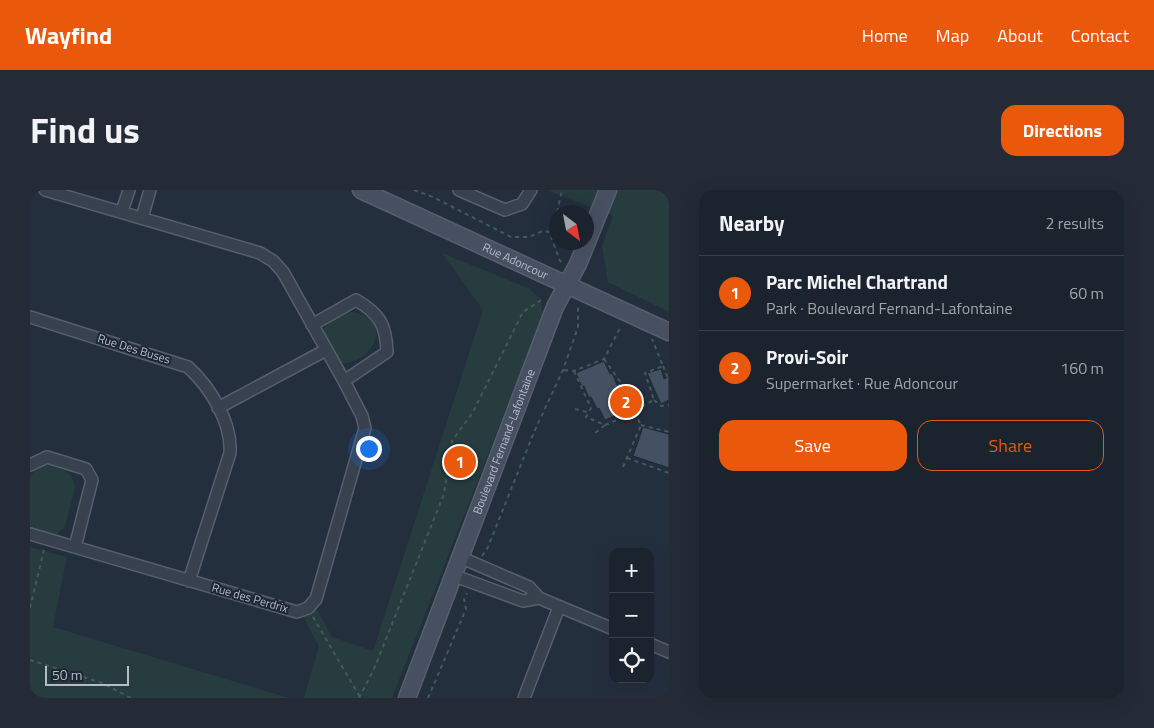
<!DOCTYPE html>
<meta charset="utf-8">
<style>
:root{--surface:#1b232e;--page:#242b36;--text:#f1f3f6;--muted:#a0a4aa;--line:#39404a;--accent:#ea580c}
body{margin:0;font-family:"Titillium Web",sans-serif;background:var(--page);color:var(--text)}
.controls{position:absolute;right:15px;bottom:15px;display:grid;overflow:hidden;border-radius:10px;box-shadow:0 5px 20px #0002}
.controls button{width:45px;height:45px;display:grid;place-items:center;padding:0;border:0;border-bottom:1px solid var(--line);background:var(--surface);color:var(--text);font:25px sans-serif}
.compass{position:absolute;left:519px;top:15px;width:45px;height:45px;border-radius:50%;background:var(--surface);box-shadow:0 5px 20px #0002;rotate:148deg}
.scale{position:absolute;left:15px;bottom:12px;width:84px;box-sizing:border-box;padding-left:5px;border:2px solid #b4bcc9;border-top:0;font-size:14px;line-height:18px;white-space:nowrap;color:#b4bcc9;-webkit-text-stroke:4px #1d2633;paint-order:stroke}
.you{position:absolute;left:338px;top:258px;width:18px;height:18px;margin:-12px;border:4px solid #fff;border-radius:50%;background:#1a73e8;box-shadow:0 0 0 8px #1a73e833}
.badge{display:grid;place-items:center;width:32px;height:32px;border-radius:50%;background:var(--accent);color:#fff;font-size:16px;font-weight:700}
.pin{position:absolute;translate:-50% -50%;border:2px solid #fff;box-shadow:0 1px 5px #0006}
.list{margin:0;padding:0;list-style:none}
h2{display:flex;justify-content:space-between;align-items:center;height:65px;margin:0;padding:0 20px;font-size:21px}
h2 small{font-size:16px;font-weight:400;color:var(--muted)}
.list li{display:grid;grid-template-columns:32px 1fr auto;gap:15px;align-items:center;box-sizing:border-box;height:75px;padding:0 20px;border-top:1px solid var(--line)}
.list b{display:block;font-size:19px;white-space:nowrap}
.list p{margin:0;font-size:16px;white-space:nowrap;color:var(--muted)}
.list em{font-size:16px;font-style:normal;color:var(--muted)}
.actions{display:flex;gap:10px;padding:15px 20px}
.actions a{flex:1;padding:11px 0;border:1px solid var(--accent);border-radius:15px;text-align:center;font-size:18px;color:var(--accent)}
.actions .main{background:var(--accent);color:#fff}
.icon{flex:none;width:28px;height:28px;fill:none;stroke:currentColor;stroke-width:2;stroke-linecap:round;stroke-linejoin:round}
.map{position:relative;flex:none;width:639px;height:508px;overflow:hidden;border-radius:15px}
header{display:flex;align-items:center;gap:30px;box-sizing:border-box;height:70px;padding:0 25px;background:var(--accent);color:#fff}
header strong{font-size:24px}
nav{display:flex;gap:28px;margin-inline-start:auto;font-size:18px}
.intro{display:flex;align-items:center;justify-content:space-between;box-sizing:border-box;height:120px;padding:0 30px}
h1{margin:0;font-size:35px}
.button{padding:12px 22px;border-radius:15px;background:var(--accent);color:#fff;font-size:18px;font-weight:700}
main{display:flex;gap:30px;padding:0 30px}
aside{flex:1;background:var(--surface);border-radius:15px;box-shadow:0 5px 20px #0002}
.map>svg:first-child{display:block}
</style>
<header>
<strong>Wayfind</strong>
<nav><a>Home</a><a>Map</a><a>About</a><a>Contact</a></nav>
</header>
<div class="intro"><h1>Find us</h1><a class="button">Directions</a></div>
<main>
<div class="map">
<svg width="639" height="508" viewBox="0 0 639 508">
<rect width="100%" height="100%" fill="#242f3e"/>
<path fill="#263c3f" d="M517,0H639V122L578,92L572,56L583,26Z
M412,63L500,99L511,110L513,125L362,508H274L289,456L273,427L287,419L302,447L343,461L453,120Z
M319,122C365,125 346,174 310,173L294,151V138L302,131Z
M16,275C30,279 43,280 45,297L35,336L25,346L0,341V287L6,278Z
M0,357L37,367L23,437L259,508H0Z"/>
<path fill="#455162" stroke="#1f2835" d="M574,171L580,184L582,183L587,195L590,193L595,206L597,205L603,218L575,230L569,218L567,219L561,207L559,208L554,196L552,197L546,183Z
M631,179L634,189L639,186V210L631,214L617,183Z
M613,237L639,244V278L603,266Z"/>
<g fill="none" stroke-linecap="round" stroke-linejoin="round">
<defs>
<path id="street" d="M429,0L475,20L492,14L501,0
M92,21L99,0
M112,28L120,0
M0,127L158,177C180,197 202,232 200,263L159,391
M282,135L326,110C350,124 356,135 357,162L314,191
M188,218L296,160
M0,275L17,267L56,279L62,290L45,357
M0,344L267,422L278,418L286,409L335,238L332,226L314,191L253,82L243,71L230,63L15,0
M432,368L499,397L509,408L583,439
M425,386L493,411L509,408
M620,454L639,462
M494,508L529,417"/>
<g id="secondary">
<path id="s1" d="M331,0L639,142"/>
<path id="s2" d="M377,508L525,117L548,74L578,0"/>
</g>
</defs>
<use href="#street" stroke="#565f6c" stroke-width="14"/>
<use href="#secondary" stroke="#565f6c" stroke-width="19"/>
<path stroke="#44595c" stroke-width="2" stroke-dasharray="4 4" stroke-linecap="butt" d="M384,0L403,7L481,47H499L513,41L519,42L530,71L535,73
M527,22L532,0
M519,42L526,24
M574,169L609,218
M633,176L637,186L639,185
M534,180L544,181L574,169L591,136
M544,181L561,218L556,227L575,235L565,243
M624,210L631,216L639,215
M545,219L557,222
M575,235L604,223
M611,235L639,242
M597,268L639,283
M593,277L611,235L603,220L624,210L615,183L633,176L622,149
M452,366L458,357L504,242L533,180L548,137V116
M0,418L14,360
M283,427L330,507
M0,470L72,493L101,508
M329,508L344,479L414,304L422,251L443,222L493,122L513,109
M398,508L436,419L434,409L437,403"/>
<use href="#street" stroke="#38414e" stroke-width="11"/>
<use href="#secondary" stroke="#465061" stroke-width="16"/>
</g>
<g text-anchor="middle" stroke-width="4" stroke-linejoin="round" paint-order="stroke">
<g font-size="12" fill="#b4bcc9" stroke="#1d2633">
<text dy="4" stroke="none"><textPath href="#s1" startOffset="170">Rue Adoncour</textPath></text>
<text transform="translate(104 159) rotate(17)" y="4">Rue Des Buses</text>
<text dy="4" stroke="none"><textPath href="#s2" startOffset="274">Boulevard Fernand-Lafontaine</textPath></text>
<text transform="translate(220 408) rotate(16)" y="4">Rue des Perdrix</text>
</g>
</g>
</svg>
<div class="controls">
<button>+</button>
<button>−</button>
<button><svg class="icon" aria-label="locate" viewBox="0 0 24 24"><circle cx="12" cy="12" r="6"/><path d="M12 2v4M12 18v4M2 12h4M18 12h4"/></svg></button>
</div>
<svg class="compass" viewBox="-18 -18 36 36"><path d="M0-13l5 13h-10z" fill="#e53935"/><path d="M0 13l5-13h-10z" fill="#a0a4aa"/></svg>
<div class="scale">50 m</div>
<div class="you"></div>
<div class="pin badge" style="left:430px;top:272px">1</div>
<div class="pin badge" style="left:596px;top:212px">2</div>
</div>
<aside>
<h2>Nearby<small>2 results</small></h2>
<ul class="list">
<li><span class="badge">1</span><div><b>Parc Michel Chartrand</b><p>Park · Boulevard Fernand-Lafontaine</p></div><em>60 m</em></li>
<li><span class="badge">2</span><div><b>Provi-Soir</b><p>Supermarket · Rue Adoncour</p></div><em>160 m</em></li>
</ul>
<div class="actions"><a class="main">Save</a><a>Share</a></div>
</aside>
</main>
